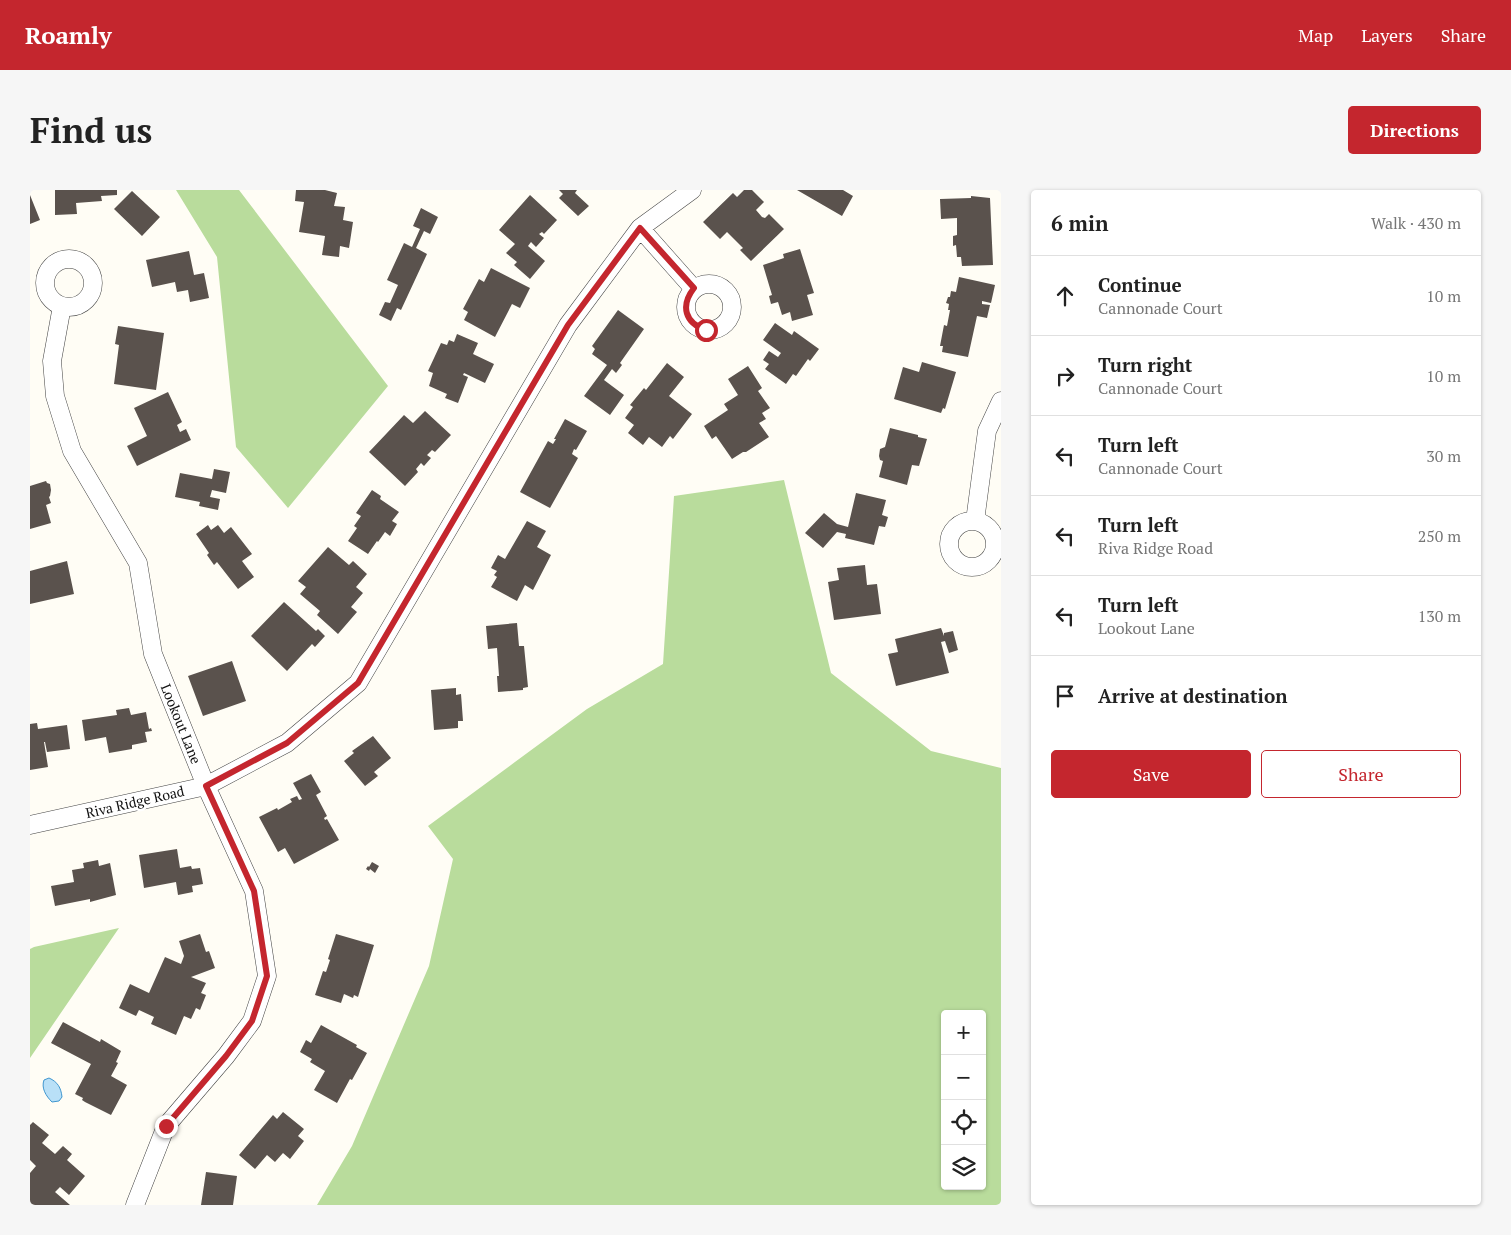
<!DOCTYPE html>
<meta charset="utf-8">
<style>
:root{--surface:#fff;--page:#f6f6f6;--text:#222;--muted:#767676;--line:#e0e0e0;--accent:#c4262e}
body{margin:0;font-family:"PT Serif",serif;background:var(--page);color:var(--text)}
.controls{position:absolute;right:15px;bottom:15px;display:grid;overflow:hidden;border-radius:5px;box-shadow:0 1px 4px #0004}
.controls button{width:45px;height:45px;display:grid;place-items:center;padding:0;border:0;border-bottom:1px solid var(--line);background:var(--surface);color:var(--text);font:25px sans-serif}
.stop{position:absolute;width:15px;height:15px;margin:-11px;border:4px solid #c4262e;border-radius:50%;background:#fff}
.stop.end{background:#c4262e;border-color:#fff;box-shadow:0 1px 5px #0008}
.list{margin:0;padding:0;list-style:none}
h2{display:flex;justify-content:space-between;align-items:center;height:65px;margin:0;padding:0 20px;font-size:21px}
h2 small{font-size:16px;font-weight:400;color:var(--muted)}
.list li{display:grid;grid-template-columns:32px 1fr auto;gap:15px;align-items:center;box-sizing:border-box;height:80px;padding:0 20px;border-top:1px solid var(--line)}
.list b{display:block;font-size:19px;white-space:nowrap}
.list p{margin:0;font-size:16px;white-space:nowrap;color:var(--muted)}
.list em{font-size:16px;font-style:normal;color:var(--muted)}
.actions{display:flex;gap:10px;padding:15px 20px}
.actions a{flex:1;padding:11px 0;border:1px solid var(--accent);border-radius:5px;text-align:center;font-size:18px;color:var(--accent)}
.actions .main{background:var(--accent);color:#fff}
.icon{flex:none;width:28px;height:28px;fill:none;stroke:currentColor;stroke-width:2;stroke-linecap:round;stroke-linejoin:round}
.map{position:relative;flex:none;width:971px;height:1015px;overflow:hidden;border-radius:5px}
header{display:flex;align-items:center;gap:30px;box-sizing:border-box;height:70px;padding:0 25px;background:var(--accent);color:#fff}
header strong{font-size:24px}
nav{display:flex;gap:28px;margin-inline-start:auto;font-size:18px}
.intro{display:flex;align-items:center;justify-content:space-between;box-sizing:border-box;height:120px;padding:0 30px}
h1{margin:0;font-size:35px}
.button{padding:12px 22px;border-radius:5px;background:var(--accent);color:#fff;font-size:18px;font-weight:700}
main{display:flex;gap:30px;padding:0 30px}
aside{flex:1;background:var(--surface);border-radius:5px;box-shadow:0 1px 4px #0004}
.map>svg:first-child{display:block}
</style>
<header>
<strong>Roamly</strong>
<nav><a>Map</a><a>Layers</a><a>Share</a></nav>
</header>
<div class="intro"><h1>Find us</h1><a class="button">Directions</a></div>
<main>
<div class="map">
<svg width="971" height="1015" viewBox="0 0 971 1015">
<rect width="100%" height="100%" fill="#fffdf5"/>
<path fill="#b9dc9c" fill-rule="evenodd" d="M146,0H209L358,196L258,318L206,257L187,67Z
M754,290L801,483L901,561L971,578V1015H287L322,956L399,776L423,669L398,636L557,519L633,474L644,306ZM915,824H952V996H915Z
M89,738L0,868V759L4,757Z"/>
<path fill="#b9e0f7" stroke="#3f96cf" d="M19,888C28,892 31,898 32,907L29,911L22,912C16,906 11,898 14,890Z"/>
<path fill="#5a524d" d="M25,0H87V5L71,6L72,11L46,13L47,24L25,25Z
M266,0H295L307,3L304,16L315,17L313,30L323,32L319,58L310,56L309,67L292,65L295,46L269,42L274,12L265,11Z
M529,0H547L545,3L559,16L548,26L529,8L533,4Z
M714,0H722L734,12L726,20L732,27L735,28L739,24L754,39L721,71L710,60L713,58L697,42L690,49L673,32L703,3L707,7Z
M767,0H813L823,6L812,26Z
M102,1L130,27L112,46L84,19Z
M0,5L10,30L0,34Z
M500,5L527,30L514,44L512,42L509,44L514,48L506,57L501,52L498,56L515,71L500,89L484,75L487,72L476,63L485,54L469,40Z
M941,6L960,8L963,75L932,76L931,67H927L926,55L923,56V46L927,45V28L911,29L910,9L941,8Z
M391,18L408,27L400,44L394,41L386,58L397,64L371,120L367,118L361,131L349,125L355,112L360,113L368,95L357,90L374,53L382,57L390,39L383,36Z
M770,59L784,103L777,105L783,125L762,131L760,122L752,125L748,112L741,114L739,106L742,105L733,75L754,68L753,64Z
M159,61L164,85L174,83L179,108L160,112L158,100L147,102L145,92L122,97L116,70Z
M461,78L500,98L490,118L482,114L465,147L434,130L438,122L433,119L449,89L454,92Z
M929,87L965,95L961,113L952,111V114L960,115L957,128L947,126L938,167L912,162L913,156H910L914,135L917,136L920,120H918L919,114L916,113L918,107H920L921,101L926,102Z
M588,120L614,139L590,173L592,175L586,183L582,179L574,190L594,205L580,225L554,206L577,175L562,164L565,159L562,156Z
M745,133L762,145L764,141L789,159L780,171L778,169L766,186L763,184L756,194L735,179L739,174L733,170L739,161L748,167L751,163L733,150Z
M88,136L134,143L126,200L84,194L89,155L85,154Z
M427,144L448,153L443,164L464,174L455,193L434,183L433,185L438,187L428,213L415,208L417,204L399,196L403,183L398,181L411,153L417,155L419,150L424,152Z
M892,172L926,182L915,219L913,218L911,223L864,209L873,177L889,182Z
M637,173L654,187L639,206L662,224L643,249L640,246L632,257L619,247L613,255L598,243L604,235L595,228L603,217L600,215L614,198L616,200Z
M718,176L732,198L728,201L740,218L732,223L736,229L729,233L739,247L716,262H713L702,269L686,246L682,249L674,236L698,220L694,214L708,205L698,189Z
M138,202L152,232L147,235L150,242L156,239L161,250L107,276L97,256L117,246L104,218Z
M395,221L421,245L405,262L402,260L397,265L401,268L394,276L391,273L386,279L388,282L375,296L339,262L374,225L383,233Z
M535,229L557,241L546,260L544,259L542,264L548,268L520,318L490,302L518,251L523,254L526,249H524Z
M860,238L888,245V247L897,249L889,276L882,275L877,295L849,287L853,271L850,270L849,266L850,259L855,257Z
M184,279L200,282L196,303L182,300L180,307L190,309L188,320L169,316L170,312L145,307L150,283L182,289Z
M16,291L17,293L20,294L21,300L20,306L19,307L21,313L16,315L21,333L0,339V296Z
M342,300L351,306L350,309L369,322L362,331L367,334L360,346L355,342L348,352L347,351L338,364L318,351L327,338L324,336L331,326L326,323Z
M826,303L856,310L852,325L858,327L855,337L849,336L844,355L815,348L816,344L807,342L793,358L775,343L794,323L807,334L818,337Z
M497,331L516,341L507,357L521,365L503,400L495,395L487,411L461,397L467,387L464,385L467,381L461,378L468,365L475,369Z
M178,335L181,340L188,335L194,343L201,337L222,364L212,371L224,387L208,399L187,372L184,375L177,365L179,363L166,344Z
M298,357L319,375L323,371L337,384L326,397L333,403L321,417L327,422L308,444L287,425L290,421L270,404L276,397L268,391Z
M37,371L44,404L0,414V381Z
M835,375L837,395L847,394L851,424L804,430L798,392L809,390L807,378Z
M254,412L286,441L288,439L295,446L285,457L282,454L257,481L221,446Z
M487,433L489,456H494L498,497L493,498V500L468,502L467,486H469L467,458L458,459L456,436Z
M911,438L914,446V443L923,441L928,460L919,463L915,451L911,452L919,483L866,496L858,464L868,462L865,449Z
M202,471L216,511L173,526L158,486Z
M426,498V505L431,504L433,531H428V538L404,540L401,500Z
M99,518L101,525L116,522L119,539L121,538L122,541L115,542L117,552L102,555V559L79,563L76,547L55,551L52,530L87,525L86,520Z
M7,533L8,539L37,535L40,559L17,562L15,552H14L18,577L0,580V534Z
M343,546L361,568L344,582L348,586L335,596L314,571L324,563L322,561Z
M281,584L291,602L286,605L297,626L294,628L295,630L297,629L309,650L264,674L255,658L248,662L229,627L247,618L248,620L262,612L260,609L267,606L269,610L272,609L263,593Z
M147,659L150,678L161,676L162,679L170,678L173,694L162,696L163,702L148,705L146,692L114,698L109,665Z
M68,670L69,676L80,673L86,705L60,712V709L25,716L21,696L44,692L42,680L54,678L53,673Z
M342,672L349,676L345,683L340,679L339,681L336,679L338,676L339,677Z
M170,744L176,762L179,761L185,778L161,787L176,793L171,803L176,805L170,820L166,818L161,829L154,826L146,845L121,834L124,827L109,820L106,826L89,818L100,794L119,803L135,767L151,774L154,766L149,751Z
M306,744L344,755L328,807L324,805L323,808L314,804L311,813L285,805L293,781L296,782L300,770L298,769Z
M33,832L70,852L71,849L91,861L86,872L88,873L81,886L97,895L81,925L55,912L52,910L53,908L45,904L61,874L21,853Z
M291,835L327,855L326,857L337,863L322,890L320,889L307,913L284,900L295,881L280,872L282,869L270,862L276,850L281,853Z
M253,922L274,939L268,946L274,951L260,969L253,963L245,972L237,965L225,979L209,965L243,925L247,929Z
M3,932L19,945L12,953L25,964L33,956L42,964L37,970L55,986L39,1005L30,997L25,1002L40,1015H0V983L6,976L0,970V935Z
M176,982L207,986L203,1015H171Z"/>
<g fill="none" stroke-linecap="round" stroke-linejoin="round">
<defs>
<path id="street" d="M610,38L664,99
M15 93a24 24 0 1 1 48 0a24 24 0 1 1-48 0Z
M656 117a23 23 0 1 1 46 0a23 23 0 1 1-46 0Z
M32,116L22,171L25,206L42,261L108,373L123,464L176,596L224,701L237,786L222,831L196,866L136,936L105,1015
M919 354a23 23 0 1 1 46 0a23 23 0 1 1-46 0Z
M945,331L957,241L971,211
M0,635L176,596L257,553L328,493L538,135L610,38L662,0"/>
</defs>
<use href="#street" stroke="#444" stroke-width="19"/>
<use href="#street" stroke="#fff" stroke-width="18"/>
</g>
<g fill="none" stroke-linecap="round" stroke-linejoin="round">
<path stroke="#c4262e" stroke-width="6" d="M136,936L196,866L222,831L237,786L224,701L176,596L257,553L328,493L538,135L610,38L664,98C650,116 655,133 676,140"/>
</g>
<g text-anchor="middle" stroke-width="5" stroke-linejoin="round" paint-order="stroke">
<g font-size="14" fill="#111" stroke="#fff">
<text transform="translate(151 534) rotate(68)" y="5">Lookout Lane</text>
<text transform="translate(105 612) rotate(-13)" y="5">Riva Ridge Road</text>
</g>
</g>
</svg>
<div class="controls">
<button>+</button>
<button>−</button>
<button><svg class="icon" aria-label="locate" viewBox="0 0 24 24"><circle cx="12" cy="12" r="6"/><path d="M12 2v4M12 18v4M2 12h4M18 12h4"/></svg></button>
<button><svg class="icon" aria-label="layers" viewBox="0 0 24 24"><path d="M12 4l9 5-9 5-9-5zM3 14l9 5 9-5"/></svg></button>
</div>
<div class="stop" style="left:676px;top:140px"></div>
<div class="stop end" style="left:136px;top:936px"></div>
</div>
<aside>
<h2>6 min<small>Walk · 430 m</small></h2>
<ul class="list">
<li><svg class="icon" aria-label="ahead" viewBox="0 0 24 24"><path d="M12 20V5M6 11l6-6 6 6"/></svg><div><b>Continue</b><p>Cannonade Court</p></div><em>10 m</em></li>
<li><svg class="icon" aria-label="right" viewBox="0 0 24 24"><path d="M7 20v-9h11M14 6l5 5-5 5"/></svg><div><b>Turn right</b><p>Cannonade Court</p></div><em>10 m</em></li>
<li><svg class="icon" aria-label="left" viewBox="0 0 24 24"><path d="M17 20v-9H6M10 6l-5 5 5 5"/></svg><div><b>Turn left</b><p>Cannonade Court</p></div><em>30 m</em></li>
<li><svg class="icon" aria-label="left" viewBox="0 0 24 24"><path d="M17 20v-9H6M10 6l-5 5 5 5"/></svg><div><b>Turn left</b><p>Riva Ridge Road</p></div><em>250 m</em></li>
<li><svg class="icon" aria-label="left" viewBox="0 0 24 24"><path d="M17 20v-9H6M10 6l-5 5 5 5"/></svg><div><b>Turn left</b><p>Lookout Lane</p></div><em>130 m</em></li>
<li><svg class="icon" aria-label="arrive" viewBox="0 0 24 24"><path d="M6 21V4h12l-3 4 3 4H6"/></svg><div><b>Arrive at destination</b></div></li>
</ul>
<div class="actions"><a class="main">Save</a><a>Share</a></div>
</aside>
</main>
